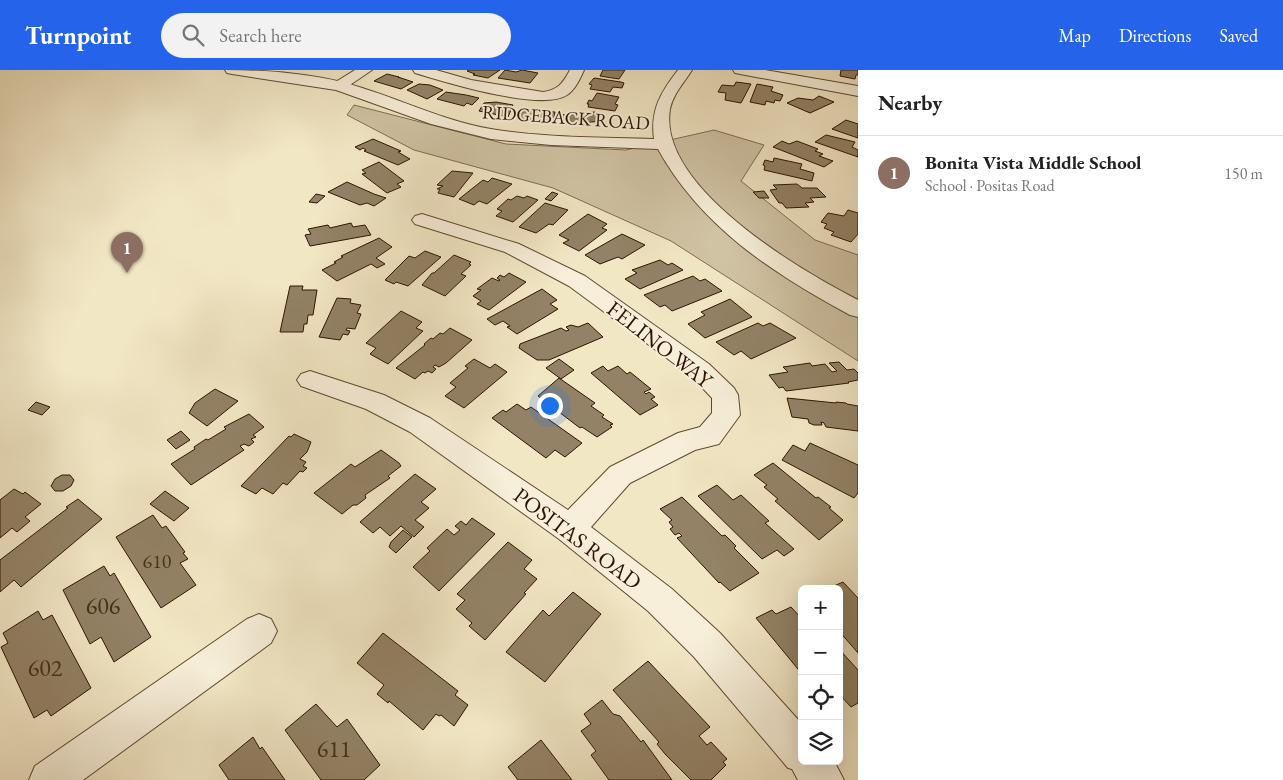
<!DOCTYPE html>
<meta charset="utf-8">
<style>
:root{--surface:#fff;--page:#f2f2f2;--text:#222;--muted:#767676;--line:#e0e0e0;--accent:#2563eb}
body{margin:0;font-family:"EB Garamond",serif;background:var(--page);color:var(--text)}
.controls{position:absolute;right:15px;bottom:15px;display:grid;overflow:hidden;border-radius:8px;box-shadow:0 5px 20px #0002}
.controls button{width:45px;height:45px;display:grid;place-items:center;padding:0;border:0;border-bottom:1px solid var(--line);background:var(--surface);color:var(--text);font:25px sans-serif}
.you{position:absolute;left:549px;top:335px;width:18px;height:18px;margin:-12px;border:4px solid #fff;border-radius:50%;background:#1a73e8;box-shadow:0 0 0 8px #1a73e833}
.badge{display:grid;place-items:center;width:32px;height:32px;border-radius:50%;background:var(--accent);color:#fff;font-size:16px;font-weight:700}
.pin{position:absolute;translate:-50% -41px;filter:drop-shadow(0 1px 2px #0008)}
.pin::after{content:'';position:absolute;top:26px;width:18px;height:15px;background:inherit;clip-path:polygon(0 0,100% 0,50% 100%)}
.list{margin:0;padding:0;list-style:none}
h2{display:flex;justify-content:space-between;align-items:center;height:65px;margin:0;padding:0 20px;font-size:21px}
h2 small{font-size:16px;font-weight:400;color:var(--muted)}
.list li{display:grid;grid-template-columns:32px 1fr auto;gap:15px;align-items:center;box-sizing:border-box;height:75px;padding:0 20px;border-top:1px solid var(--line)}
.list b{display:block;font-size:19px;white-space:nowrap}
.list p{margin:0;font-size:16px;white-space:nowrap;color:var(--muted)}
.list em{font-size:16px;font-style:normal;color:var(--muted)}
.icon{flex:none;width:28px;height:28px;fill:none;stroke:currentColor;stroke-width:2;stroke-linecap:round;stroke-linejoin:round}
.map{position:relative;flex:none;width:858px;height:710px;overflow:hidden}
header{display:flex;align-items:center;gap:30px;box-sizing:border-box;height:70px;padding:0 25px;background:var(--accent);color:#fff}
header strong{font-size:24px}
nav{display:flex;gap:28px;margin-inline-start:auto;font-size:18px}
.search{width:350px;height:45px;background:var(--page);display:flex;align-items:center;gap:12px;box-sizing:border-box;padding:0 18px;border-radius:28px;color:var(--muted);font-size:19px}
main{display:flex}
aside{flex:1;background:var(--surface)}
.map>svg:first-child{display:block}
</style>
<header>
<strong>Turnpoint</strong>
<div class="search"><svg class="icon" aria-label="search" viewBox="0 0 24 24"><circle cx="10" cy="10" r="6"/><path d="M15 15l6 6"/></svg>Search here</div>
<nav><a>Map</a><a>Directions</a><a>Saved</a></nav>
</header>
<main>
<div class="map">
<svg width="858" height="710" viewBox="0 0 858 710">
<rect width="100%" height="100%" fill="#f2e7c5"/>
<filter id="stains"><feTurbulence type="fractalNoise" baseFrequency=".004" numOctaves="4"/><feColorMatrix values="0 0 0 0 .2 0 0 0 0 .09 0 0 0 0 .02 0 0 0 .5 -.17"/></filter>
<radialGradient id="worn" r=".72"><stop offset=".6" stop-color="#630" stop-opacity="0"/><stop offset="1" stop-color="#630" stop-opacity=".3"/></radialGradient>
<path fill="#d0c3a4" stroke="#7e6c52" d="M354,35L506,74L626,80L714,60L764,75L741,111L815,170L858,185V291L671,171L553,118L414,80L347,45Z"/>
<path fill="#938266" stroke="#2c1400" d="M468,0H500L488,8L473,5L475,4L467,1Z
M505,0L516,2L522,0L538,3L530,13L498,8Z
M603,0H625L619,9L600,6Z
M841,0H858V5H856L855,9L840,6Z
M387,4L399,7H398L413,12L401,19L374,11Z
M594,8L621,12L624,13L622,18L613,17L610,22L590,19L592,15L589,14Z
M736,12L751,14L741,33L725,30L726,23L718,22L722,15L734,16Z
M419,14L430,15L443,20L427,29L407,20Z
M757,14L773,17L771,21L783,25L780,31L775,30L774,33L766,31L765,35L750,32Z
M446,22L466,25L479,28L472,35L467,33L464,36L437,29Z
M597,23L619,27L615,34L618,35L615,41L588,37L589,34H587L589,30L592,31Z
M819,26L834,32L810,43L787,33L798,28L813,30Z
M496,32L513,35L508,47L479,41L484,33Z
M519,40L555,42L554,49H550L549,51L517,49Z
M595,42L603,51L568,54L561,45Z
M846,50L858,54V68L832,59Z
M826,65L855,72L852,77L858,80V87L815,72Z
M373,69L401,81L398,82L410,89L398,95L364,81L366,80L363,78L360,80L355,77Z
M782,71L789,74L797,71L818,79L815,81L823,84L819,86L833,91L824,97L773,77Z
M774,88L802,94L800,99L814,103L812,111L764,100L765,96L763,95L765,90L773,92Z
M379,92L404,111L397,114L401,117L387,123L362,104L366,103L362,100Z
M452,101L473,103L454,127L438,123L440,119H437L443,116L437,115Z
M492,108L512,114L487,134L479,131L474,135L459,129L483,110L488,112Z
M347,112L374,124L386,128L374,136L367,133L360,135L328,122Z
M797,114L802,118H817L826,127L810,128L814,132L805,133L809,137L786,138L782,133H779L770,120L777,119L773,115Z
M764,121L769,128H759L753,122Z
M552,122L558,124L551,131L545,129Z
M316,124L325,126L317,133L309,132Z
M517,126L524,128L527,126L538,130L513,152L496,146L502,141L497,139L508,129L511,130Z
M545,133L568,140L553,155L549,154L536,163L519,157Z
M848,140L858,143V164L851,172L831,165L834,162L824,158L827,154L821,152L828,143L844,146Z
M588,144L607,154L602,158L607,160L579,181L563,173L569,170L559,165Z
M351,153L353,157L365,155L371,165L310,176L305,165L311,164L308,159L328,155L330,158Z
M622,164L645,175L622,189L618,187L600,194L585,185Z
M379,168L392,177L376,188L385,194L377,198L371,194L337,211L322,200L336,193L334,192L343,187L341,186Z
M425,181L441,187L408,216L396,212L394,214L385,210L409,186L415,188Z
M454,185L471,192L469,194L471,195L461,204L466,206L445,226L422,215L432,203H434Z
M660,190L668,195L672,193L683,200L640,219L625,209L637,203L632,200Z
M509,203L526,212L489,240L477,234L481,231L473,226L481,220L477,219L492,208L499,211L500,210L497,208L500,205L504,207Z
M693,206L700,211L705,209L722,221L672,241L665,235L660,237L644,225Z
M290,216H303L302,220H317L313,245H308L307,254H304L303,262H280Z
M542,219L557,230L550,234L558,239L517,264L507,257L510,256L503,251L495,255L487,249Z
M337,228L351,229L350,233L361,235L357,243L361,244L355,259L347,258L346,260L350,261L348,265L343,264L340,270L319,267Z
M730,229L752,247L705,268L688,254L705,245L701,242Z
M401,241L422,252L416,258L423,261L388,294L370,284L376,278L366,273Z
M588,253L603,267L549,290H537L519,278L520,274L561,258L566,261L569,260L566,257L571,255L578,257Z
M758,253L763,256L770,253L796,268L751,289L741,281L734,285L716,272Z
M450,258L472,270L446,293L439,297L435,295L433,297L436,299L432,303L428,301L425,303L423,302L415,309L396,298L425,275L424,274L431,268L433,269L440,263L443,264Z
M474,289L490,298L495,294L507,302L464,338L445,326L456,317L450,313L468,298L465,296Z
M559,289L574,300L561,309L546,298Z
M839,292L847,300L854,299L858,303V310L848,312L849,313L786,321L783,317L779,318L769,305L788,302L783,297L810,293L812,296L825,294L832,302L837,301L829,293Z
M603,296L608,301L618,296L627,304L630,302L651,319L644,322L646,324L649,322L655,327L651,329L658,335L640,345L591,303Z
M559,308L595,333L591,336L604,345L602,347L613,354L610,355L612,357L597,367L582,357L580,358L538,326Z
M215,319L238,331L207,356L189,343L195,333Z
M787,328L836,333V332L846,333L847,334L858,336V361L826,357L824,353L821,352L822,355H814L809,353L808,349L792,347Z
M36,332L50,337L42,345L28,340Z
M517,334L526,340L531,337L582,373L565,387L555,380L546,388L492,348L503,340L506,342Z
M249,344L264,357L253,365L256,367L251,369L254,372L249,376L244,374L240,376L244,380L191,415L171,394L195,379L194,377L206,369L208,370L226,359L224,357Z
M181,361L190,370L176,379L167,370Z
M294,364L311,372L307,382L300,389L306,392L303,396L307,398L303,402L300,401L287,415L283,413L273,424L262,418L256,424L241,416L289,366L291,367Z
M810,373L858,395V423L854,428L782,390L793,375L805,381Z
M381,380L399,393L401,396L388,406L390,408L365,425L366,428L357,435H353L342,444L314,423L351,394L355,397Z
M773,393L816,428L818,427L831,437L829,438L843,450L819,470L775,431L778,429L764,417L767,415L754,405Z
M415,404L436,419L421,432L429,438L415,450L424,457L414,467L401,456L390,466L380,457L373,463L360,452Z
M62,405H70L74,410L71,416L63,421H55L51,416L55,409Z
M717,415L733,430L741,425L769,451L765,453L794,479L784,486L777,480L762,489L698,426Z
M14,419L23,424L25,422L41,434L25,447L30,451L17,462L12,458L0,468V430Z
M165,421L189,438L174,451L150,434Z
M682,427L722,466L725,465L736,476L734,478L759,503L730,521L720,512L719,513L677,468L682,466L679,463L675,465L670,459L673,457L669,452L672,450L660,439Z
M78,429L102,449L21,517L14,510L0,522V490L68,438L66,437Z
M153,445L162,458L166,456L185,482L183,483L188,489L180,493L196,515L161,538L116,467Z
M472,448L495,464L439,521L413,497L430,481L427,478L447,459L454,465L460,460L455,456L461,451L466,455Z
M403,460L412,467L396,483L389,477L391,472Z
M508,472L532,490L524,499L537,509L524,523L526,524L485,570L469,556L472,553L456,539L465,530L457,524Z
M104,496L110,506L114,503L151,567L114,592L101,567L90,574L63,520Z
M843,512L858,528V583L839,561V519H827Z
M573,522L601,544L545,612L506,582L543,540L549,546Z
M791,537L802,549V604L756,548L772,540L776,544Z
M38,541L43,550L52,545L91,618L51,646L47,640L34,648L1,577L8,573L3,563Z
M383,563L458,621L455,625L468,635L454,656L441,645L439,646L436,644L423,660L389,631L388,633L377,624L384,615L357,593Z
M839,579L858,600V633L851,637L839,624Z
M648,591L710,657L699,666L707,675L711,672L727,689L723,692L726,695L711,710H691L665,684L657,674L659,672L613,620Z
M602,630L613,644L620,646L641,672L643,670L672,710H609L591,685L596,681L581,661L591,654L584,644Z
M316,634L337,657L347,649L380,695L364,710H321L285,660Z
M253,667L260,679L262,677L285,710H229L219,695Z
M541,670L572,710H518L508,697Z"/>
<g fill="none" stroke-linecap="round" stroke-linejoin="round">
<defs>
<path id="minor" d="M355,0H372L344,19H334L331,16L334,13Z
M413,0H436L471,10L543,22C558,20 563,13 570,0H584C580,9 575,20 567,25C541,42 445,12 415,3Z
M733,0H765L858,16V26L740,4L735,3Z
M422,144L519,174L585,206L709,294L734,318L738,325L740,345L719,374L695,380L630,413L591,457L672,519L720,563L802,654V691H834L844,710H798L792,699L788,698L694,587L648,541L559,469L410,362L366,339L301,316L297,310L301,304L310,301L384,325L430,348L568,440L610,397L678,363L700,357L712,343V328L691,306L569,216L505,182L415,154L412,150L415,146Z
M259,544L271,549L277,561L271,573L83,710H29L35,696L247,549Z"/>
<path id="tertiary" d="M225,0C263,0 304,3 342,12C392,25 439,50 491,59C544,68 600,67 654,69C650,40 661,22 678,0H692C684,13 673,24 670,39C657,117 800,200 858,230V247L850,245C774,204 701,157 658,79L551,75L491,69L431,54L336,20L232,4L227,3Z"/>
</defs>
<use href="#minor" stroke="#5e4931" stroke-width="2"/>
<use href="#tertiary" stroke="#5e4931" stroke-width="2"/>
<use href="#minor" fill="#f7efd9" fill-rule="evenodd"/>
<use href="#tertiary" fill="#f7efd9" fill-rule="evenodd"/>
</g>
<g text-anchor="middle" stroke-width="4" stroke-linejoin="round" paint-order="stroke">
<g font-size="19" fill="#2c1400" stroke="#f7efd9">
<text transform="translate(566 47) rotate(4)" y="7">RIDGEBACK ROAD</text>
</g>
<g font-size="20" fill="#46301a">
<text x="157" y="498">610</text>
</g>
<g font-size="22" fill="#2c1400" stroke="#f7efd9">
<text transform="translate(660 274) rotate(38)" y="8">FELINO WAY</text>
<text transform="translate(578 468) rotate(37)" y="8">POSITAS ROAD</text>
</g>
<g font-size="24" fill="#46301a">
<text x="103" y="544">606</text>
<text x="45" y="606">602</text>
<text x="334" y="687">611</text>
</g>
</g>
<rect width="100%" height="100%" filter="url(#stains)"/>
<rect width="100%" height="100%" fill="url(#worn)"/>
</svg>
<div class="controls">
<button>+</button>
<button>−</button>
<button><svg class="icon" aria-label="locate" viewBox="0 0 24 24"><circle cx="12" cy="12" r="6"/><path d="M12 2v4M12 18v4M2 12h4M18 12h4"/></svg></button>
<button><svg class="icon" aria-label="layers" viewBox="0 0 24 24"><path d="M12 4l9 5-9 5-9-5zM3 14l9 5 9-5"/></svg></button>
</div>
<div class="you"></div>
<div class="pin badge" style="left:127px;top:203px;background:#8d6e63">1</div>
</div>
<aside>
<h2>Nearby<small></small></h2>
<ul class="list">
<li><span class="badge" style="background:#8d6e63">1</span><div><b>Bonita Vista Middle School</b><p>School · Positas Road</p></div><em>150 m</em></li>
</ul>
</aside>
</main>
